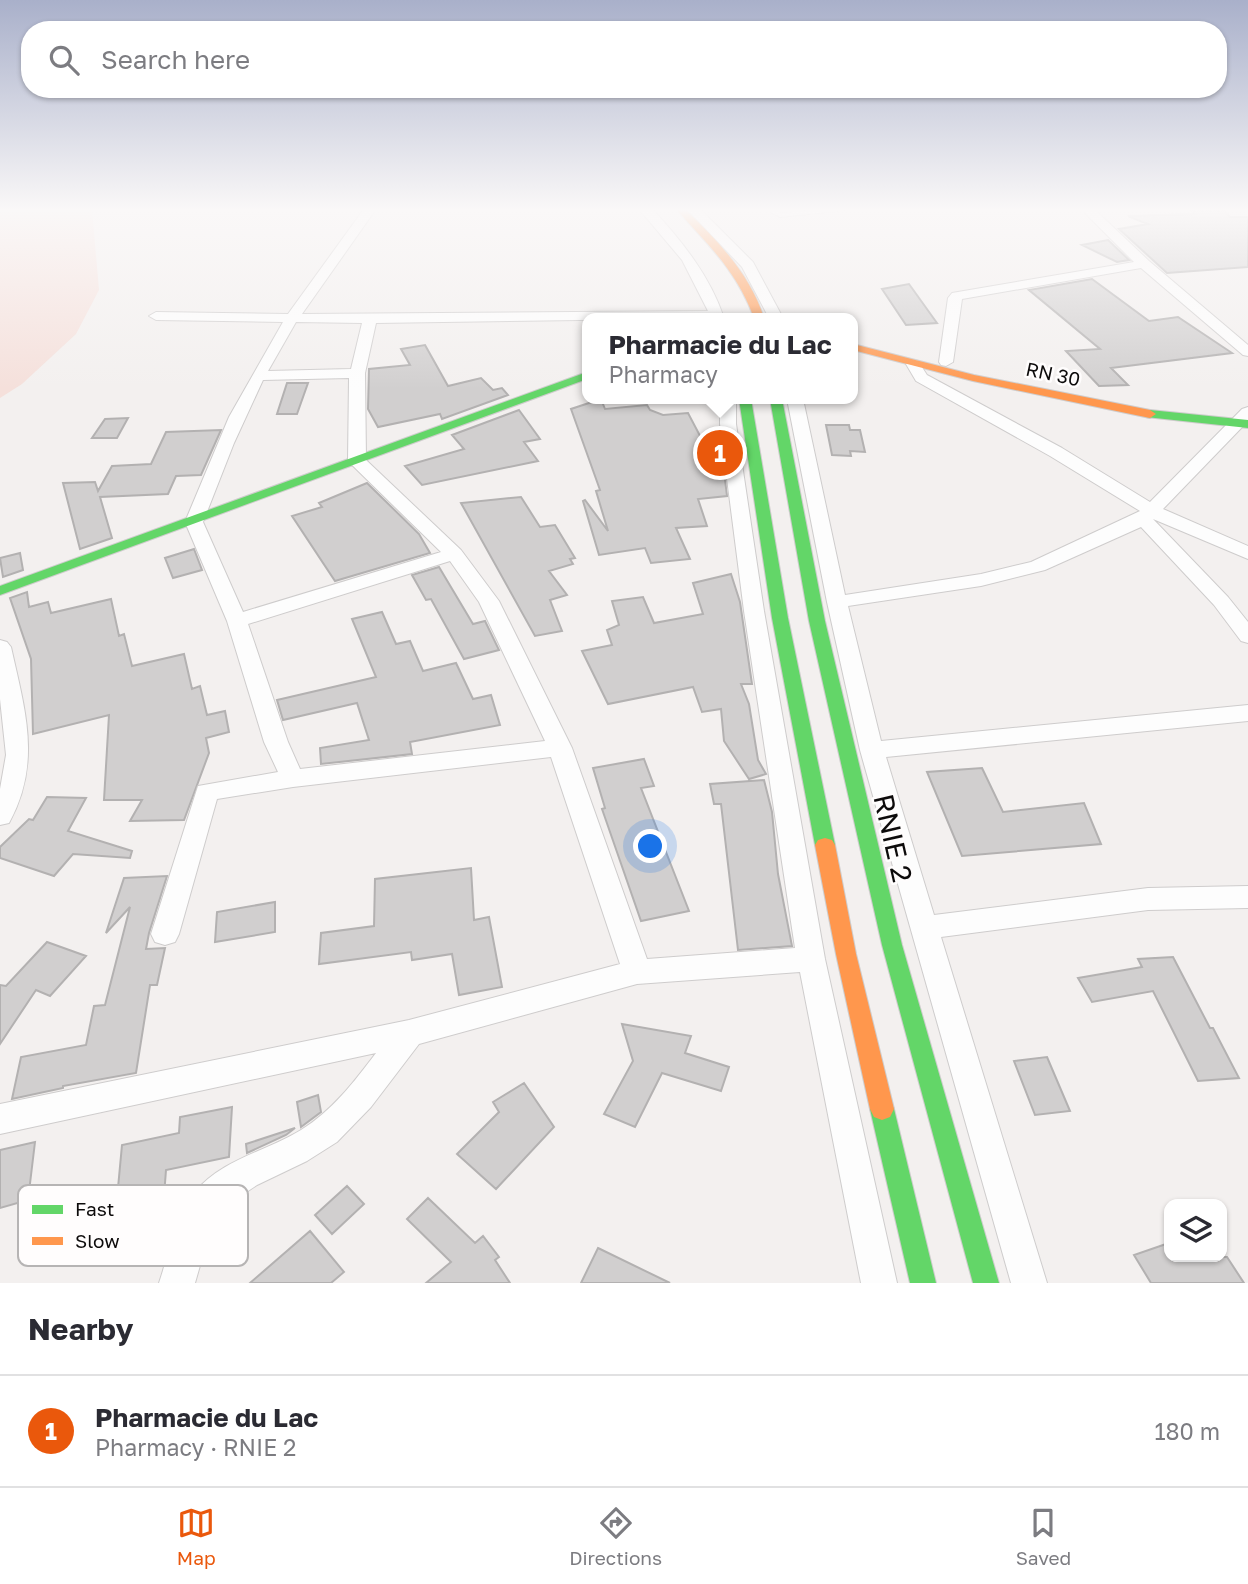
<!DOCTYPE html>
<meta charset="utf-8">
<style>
:root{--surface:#fff;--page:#f2f2f3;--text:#2b2b33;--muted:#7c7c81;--line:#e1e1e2;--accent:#ea580c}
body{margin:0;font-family:"Golos Text",sans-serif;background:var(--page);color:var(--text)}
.controls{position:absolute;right:21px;bottom:21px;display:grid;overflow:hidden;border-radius:14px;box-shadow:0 2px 5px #0004}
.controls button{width:63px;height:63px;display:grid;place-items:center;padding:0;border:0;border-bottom:2px solid var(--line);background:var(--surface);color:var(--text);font:35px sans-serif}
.you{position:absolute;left:651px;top:847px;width:24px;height:24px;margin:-18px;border:5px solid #fff;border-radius:50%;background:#1a73e8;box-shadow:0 0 0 10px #1a73e833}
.badge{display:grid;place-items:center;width:46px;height:46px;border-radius:50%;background:var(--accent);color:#fff;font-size:23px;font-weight:700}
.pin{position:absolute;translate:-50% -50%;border:4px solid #fff;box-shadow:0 2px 7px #0006}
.popup{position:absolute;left:582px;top:313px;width:276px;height:91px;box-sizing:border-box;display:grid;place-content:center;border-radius:14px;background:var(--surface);filter:drop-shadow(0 2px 5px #0005);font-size:23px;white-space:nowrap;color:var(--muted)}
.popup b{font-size:26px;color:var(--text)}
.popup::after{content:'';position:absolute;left:50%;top:100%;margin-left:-14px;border:14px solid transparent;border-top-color:var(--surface)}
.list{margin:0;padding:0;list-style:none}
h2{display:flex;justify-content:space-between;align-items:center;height:91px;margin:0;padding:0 28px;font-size:30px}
h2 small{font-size:23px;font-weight:400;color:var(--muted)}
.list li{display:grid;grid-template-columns:46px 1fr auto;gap:21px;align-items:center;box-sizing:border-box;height:112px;padding:0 28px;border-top:2px solid var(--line)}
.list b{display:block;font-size:26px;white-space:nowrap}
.list p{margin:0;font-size:23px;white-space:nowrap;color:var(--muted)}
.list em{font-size:23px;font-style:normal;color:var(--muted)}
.icon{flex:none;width:38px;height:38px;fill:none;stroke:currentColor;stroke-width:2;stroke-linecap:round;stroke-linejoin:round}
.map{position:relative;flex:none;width:1248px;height:1283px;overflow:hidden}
.search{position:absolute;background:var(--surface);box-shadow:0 2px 5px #0004;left:21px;right:21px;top:21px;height:77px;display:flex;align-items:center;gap:18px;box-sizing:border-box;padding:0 24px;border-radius:28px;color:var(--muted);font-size:26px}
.sheet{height:203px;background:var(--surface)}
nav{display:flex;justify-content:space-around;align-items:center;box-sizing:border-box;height:98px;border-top:2px solid var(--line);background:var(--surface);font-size:19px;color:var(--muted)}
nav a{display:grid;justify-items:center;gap:4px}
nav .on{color:var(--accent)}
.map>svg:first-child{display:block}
</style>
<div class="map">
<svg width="1248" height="1283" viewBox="0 0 1248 1283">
<rect width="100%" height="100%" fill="#f3f0ef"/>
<path fill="#f5e0db" d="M0,209H92L99,290L76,334L22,384L0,398Z"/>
<path fill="#d1cfcf" stroke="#b3b1b1" stroke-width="2" d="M1191,211H1225L1230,217H1248V267L1167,273L1119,229L1148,224L1128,216L1195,214Z
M1108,240L1129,260L1117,262L1082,245Z
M1092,279L1149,321L1178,317L1232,353L1111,368L1128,385L1099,386L1066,351L1100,349L1029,290Z
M909,284L937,323L906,325L882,289Z
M425,345L448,386L481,378L493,390L502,388L508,395L442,419L440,414L378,427L368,409L369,369L410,365L401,349Z
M287,383H308L297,414H277Z
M601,399L605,409L647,405L650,410L663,415L688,413L708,451L713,450L724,472L727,496L698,499L707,526L676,528L690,559L651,563L645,548L599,555L583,501L585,500L608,531L596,491L600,490L571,409Z
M519,410L540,439L524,442L538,461L422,485L405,466L464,449L452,435Z
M128,418L117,438H92L105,419Z
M826,425H849L850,430H860L865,452L850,451L851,456L832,455Z
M221,430L201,475L176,476L168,494L100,497L112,538L80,549L63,483L95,482L98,491L112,466L151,464L166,432Z
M367,483L419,534L430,553L335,581L292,516L322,507L319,503Z
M521,497L540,527L555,525L575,558L570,559L573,564L549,571L567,595L550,600L562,631L535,636L461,503Z
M194,549L202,570L173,578L165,558Z
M20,553L23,570L3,577L0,558Z
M439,567L473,624L485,621L499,650L464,659L431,599L426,600L412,575Z
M731,574L740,602L752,684H741L749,704L758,760L766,774L749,779L724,741L721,709L702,712L693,687L608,704L582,651L612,645L607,630L619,625L612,601L643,597L654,623L703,614L693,583Z
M27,592L29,607L48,602L51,613L111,599L119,636L124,634L132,666L184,654L192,689L200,686L207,715L225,711L229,732L206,738L209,753L184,820L130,821L142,800H104L109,715L33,734L31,659L10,598Z
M382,612L396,644L410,641L423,671L456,663L473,699L491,695L500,725L410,742L412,754L321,764L320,748L369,740L357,703L283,720L277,700L376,677L352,619Z
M644,759L654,786L641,788L689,911L641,921L602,809L605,808L593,768Z
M982,768L1003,812L1084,803L1101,844L962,856L927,772Z
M764,780L772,812L778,874L792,946L738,950L721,804H714L710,784Z
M47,797L86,798L68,831L132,851L130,858L73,854L54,876L0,858V847L29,819L33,820Z
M471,868L474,920L489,917L502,987L459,995L452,954L412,960L411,952L319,964L321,933L374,926L375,879Z
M167,876L149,933L146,949L165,948L157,985H150L136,1073L63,1086V1088L12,1099L21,1057L86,1045L94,1006L105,1005L130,907L106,933L124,878Z
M275,902V932L215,942L217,912Z
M47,942L86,956L50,996L36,990L0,1044V985L6,986Z
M1173,957L1210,1028H1213L1239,1078L1198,1081L1153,991L1092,1002L1078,978L1142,967L1138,959Z
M622,1024L691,1036L685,1053L729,1067L721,1091L662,1073L635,1127L604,1114L633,1061Z
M1047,1057L1070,1111L1035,1115L1014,1061Z
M524,1083L554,1127L496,1189L457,1154L499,1112L493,1102Z
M318,1095L321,1112L301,1127L297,1102Z
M232,1107L229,1157L166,1170L163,1209L115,1220L122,1145L179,1133L180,1117Z
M295,1128L286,1135L247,1153L246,1144Z
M35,1142L28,1200L0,1208V1150Z
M347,1186L364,1204L332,1234L315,1215Z
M428,1198L475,1243L483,1236L499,1257L495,1260L510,1283H426L451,1262L407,1219Z
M310,1231L344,1272L331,1283H250Z
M1169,1243V1257H1227L1244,1283H1151L1134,1255Z
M598,1248L670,1283H581Z"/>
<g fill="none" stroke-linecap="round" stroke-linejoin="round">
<defs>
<path id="lane" d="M765,209H773L781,213L830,209H856L780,217Z"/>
<path id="street" d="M364,209H376L302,314L708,311L682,260L639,209H652C682,241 710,276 724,318L376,323L365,373L366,460L461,550L499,601L572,748L647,959L795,948L744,611L720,424V399H736V424L764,611L825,959L897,1283H861L800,972L637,984L419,1044L371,1107L337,1142L307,1161L257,1185L227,1205L211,1227L195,1283H159C169,1254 175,1217 194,1193C222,1159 265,1152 301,1130C332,1111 354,1082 376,1053L0,1134V1104L409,1020L620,964L551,757L293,787L217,799L179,934L175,942L165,945L155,942L151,934L198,786L278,772L264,742L227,621L185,522L229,417L283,322L156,320L149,316L156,312L288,314ZM296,322L362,323L351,369L268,371ZM349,378L348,461L441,552L243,612L203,522L234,443L263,380ZM450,561L479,602L545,741L300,769L288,742L248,624Z
M687,209H700L753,262L783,318H769L742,267Z
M1081,209H1094L1149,261L1248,345V356L1243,355L1141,268L962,299L953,362L946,366L941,365L939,362L948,298L952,293L1134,262Z
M913,360L918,361L927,375L1062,448L1150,502L1242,409L1248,407V421L1163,509L1248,546V559L1153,519L1228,597L1248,622V643L1241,641L1214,605L1141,527L1045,570L981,586L848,606L881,741L1248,705V721L886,757L934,915L1148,888L1248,886V908L1148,910L941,937L1047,1283H1011L860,750L827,602L787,399H803L845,595L981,574L1031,562L1140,511L1050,456L916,381L906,364Z
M0,640L7,642L11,647C25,710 42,763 9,823L0,825V789L6,755L0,699Z"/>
<path id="fast" d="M587,372V379L0,595V586Z
M739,399H751L788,618L835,845L832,850L825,852L818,850L815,845L772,618Z
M770,399H782L825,621L902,945L999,1283H973L882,945L809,621Z
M1150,410L1248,420V428L1146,417L1144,414Z
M882,1098L890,1101L894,1109L936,1283H910L870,1109L874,1101Z"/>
<path id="slow" d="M676,209H685C718,241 750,274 764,318H754C736,270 709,246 676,209Z
M853,344L974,375L1150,410L1156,414L1150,418L973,381L853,350Z
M825,838L832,840L835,845L856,954L894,1109L890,1117L882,1120L874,1117L870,1109L836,954L815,845L818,840Z"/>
</defs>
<use href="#lane" stroke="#cecccc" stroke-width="2"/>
<use href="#street" stroke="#cecccc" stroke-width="2"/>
<use href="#fast" stroke="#cecccc" stroke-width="2"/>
<use href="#slow" stroke="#cecccc" stroke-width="2"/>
<use href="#lane" fill="#fdfdfd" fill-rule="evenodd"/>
<use href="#street" fill="#fdfdfd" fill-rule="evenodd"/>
<use href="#fast" fill="#63d668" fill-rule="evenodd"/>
<use href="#slow" fill="#ff974d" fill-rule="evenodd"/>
</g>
<linearGradient id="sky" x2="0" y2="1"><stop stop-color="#a9b0ca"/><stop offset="0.54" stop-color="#faf8f8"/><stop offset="1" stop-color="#faf8f8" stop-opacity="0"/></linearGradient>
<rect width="1248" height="389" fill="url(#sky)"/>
<g text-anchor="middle" stroke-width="5" stroke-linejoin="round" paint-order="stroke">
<g font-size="19" fill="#0d0b0b" stroke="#fffdfd">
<text transform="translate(1053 374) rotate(12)" y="7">RN 30</text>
</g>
<g font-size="28" fill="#0d0b0b" stroke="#fffdfd">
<text transform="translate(893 838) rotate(77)" y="10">RNIE 2</text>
</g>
</g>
<rect x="18" y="1185" width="230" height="81" rx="10" fill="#fffdfd" stroke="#b6b4b4" stroke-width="2"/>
<rect x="32" y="1205" width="31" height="9" fill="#63d668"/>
<rect x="32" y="1237" width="31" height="8" fill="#ff974d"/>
<g font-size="19" fill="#0d0b0b">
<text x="75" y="1216">Fast</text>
<text x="75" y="1248">Slow</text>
</g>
</svg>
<div class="controls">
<button><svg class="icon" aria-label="layers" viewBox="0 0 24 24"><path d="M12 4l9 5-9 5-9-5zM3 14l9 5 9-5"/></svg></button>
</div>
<div class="you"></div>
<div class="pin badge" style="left:720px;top:453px">1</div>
<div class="popup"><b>Pharmacie du Lac</b>Pharmacy</div>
<div class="search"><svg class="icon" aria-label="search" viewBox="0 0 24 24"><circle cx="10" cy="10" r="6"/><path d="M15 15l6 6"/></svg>Search here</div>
</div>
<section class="sheet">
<h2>Nearby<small></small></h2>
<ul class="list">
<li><span class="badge">1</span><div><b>Pharmacie du Lac</b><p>Pharmacy · RNIE 2</p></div><em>180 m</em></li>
</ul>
</section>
<nav>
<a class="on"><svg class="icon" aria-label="map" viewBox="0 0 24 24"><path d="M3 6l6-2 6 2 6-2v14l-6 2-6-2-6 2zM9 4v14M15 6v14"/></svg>Map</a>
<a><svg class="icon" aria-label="directions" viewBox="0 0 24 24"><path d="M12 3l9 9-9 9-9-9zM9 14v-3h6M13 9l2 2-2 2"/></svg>Directions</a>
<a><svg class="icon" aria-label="saved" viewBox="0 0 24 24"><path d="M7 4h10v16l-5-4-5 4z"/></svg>Saved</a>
</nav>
